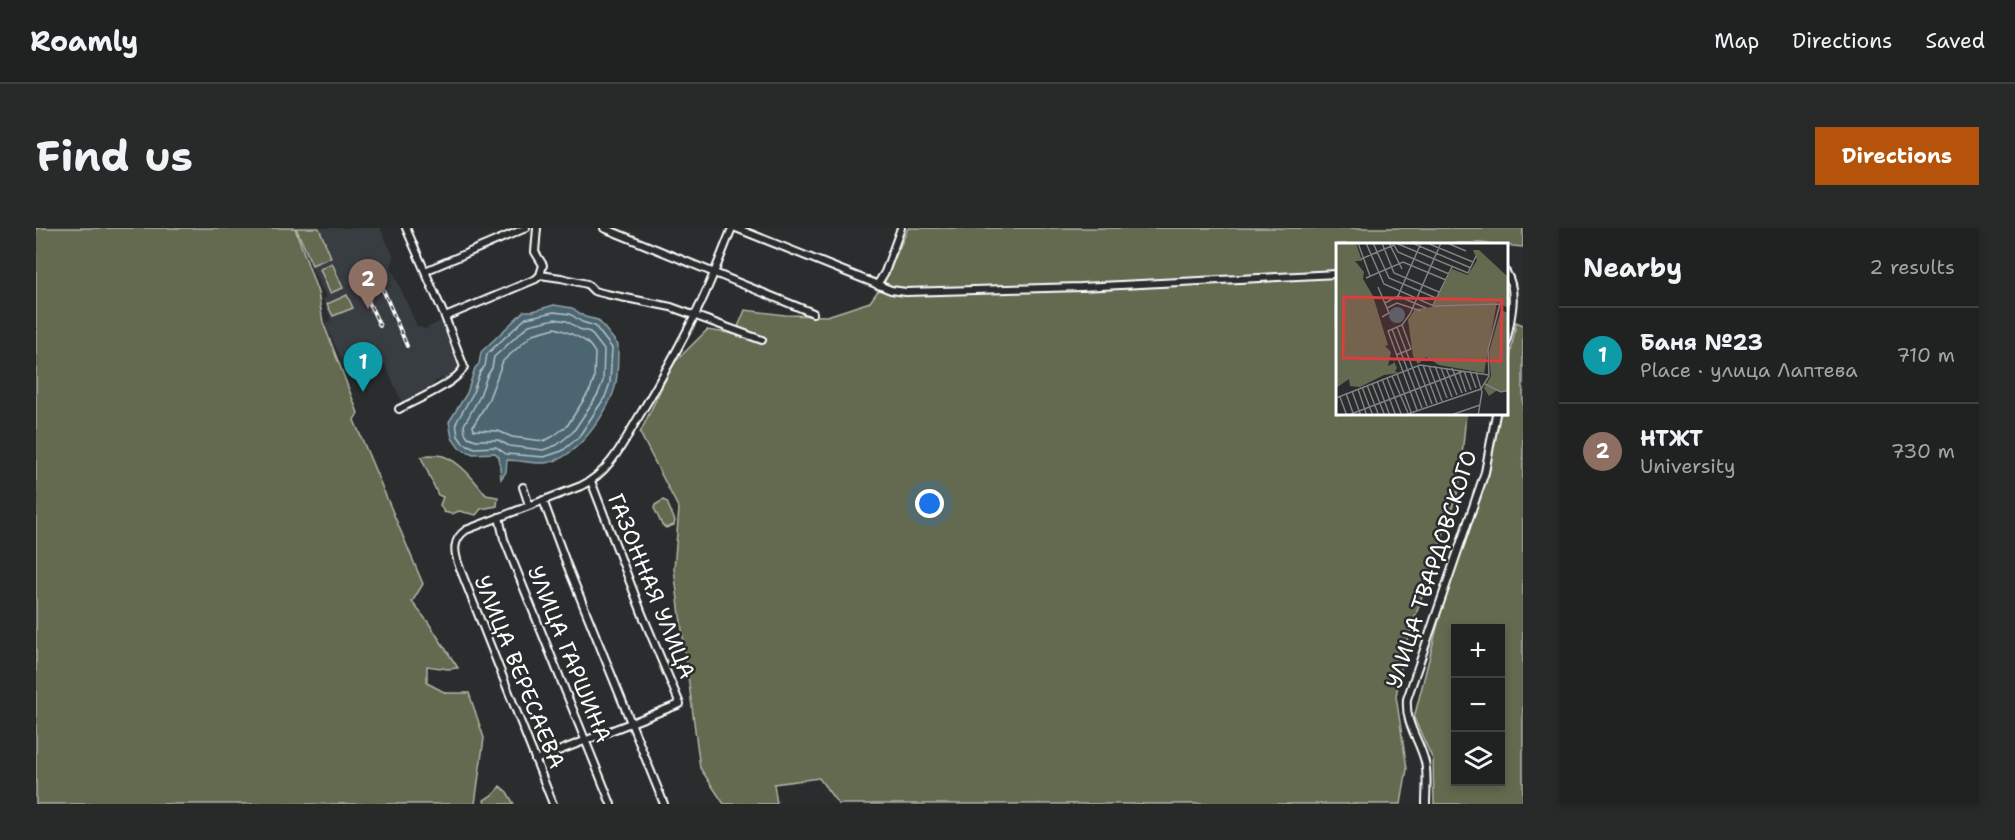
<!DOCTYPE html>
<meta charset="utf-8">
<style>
:root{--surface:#202222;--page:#282a2a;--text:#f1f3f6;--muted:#a2a4a5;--line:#3d3f40;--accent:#b45309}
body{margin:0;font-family:"Shantell Sans",sans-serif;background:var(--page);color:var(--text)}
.controls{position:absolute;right:18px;bottom:18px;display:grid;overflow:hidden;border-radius:0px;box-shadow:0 3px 9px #0003}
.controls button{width:54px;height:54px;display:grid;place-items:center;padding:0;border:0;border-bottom:2px solid var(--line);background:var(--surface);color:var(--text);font:30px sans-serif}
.you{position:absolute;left:894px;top:276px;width:21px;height:21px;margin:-15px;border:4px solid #fff;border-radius:50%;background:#1a73e8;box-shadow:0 0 0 9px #1a73e833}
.badge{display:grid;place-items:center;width:39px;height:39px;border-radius:50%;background:var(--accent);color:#fff;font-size:20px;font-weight:700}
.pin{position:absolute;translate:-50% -50px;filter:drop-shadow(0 2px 3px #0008)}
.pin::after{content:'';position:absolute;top:32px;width:21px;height:18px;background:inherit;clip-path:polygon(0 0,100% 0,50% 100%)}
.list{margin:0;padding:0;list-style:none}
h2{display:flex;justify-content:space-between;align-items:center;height:78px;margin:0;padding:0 24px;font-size:26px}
h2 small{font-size:20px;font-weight:400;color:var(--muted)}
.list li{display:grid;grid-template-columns:39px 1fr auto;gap:18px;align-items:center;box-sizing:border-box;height:96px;padding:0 24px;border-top:2px solid var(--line)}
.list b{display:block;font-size:22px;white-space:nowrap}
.list p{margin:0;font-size:20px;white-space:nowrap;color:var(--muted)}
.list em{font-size:20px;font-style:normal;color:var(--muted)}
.icon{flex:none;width:33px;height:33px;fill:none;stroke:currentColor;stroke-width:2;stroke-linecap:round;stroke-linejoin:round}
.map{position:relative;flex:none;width:1487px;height:576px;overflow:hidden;border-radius:0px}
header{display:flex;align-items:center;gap:36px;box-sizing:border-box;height:84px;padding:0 30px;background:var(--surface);border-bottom:2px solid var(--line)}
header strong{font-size:28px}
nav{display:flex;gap:33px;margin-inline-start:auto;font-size:21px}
.intro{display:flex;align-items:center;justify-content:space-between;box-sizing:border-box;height:144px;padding:0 36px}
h1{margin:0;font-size:42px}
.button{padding:15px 27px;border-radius:0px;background:var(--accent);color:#fff;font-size:21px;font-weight:700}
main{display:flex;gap:36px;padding:0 36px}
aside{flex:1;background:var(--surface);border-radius:0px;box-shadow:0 3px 9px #0003}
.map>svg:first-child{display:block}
</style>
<header>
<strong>Roamly</strong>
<nav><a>Map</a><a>Directions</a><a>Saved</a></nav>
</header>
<div class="intro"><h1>Find us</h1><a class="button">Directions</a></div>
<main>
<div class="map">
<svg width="1487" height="576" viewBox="0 0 1487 576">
<rect width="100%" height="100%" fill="#2a2d2e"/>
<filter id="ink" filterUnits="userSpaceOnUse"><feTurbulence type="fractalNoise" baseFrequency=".0167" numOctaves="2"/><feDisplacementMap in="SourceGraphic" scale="12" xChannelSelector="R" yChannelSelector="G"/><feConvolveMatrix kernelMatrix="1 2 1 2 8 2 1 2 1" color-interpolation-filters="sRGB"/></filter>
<g filter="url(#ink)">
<path fill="#393d43" d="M259,0H344L358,29L355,39L381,98L389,101L409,91L430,142L412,153L407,150L398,154L397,160L370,176L366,174L348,134L313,148L289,95L295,92L287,71L291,70L276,41Z"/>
<path fill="#646a50" stroke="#b2b4a8" stroke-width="1.5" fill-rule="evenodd" d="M0,0H259L282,65L287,94L322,185L318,192L387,356L376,374L392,394L422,440L412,441L391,438V455L410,465H433L448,510L439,576H0Z
M260,0H283L295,29L276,37Z
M872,0H1487V19L1444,15L1301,16V186H1430L1423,260L1369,419L1360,468L1371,541L1365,576H802L783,550L738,556L741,576H688L664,540L638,341L643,281L604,205L637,136L671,102L699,106L709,82L749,87L791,88L834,74L849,53Z
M296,35L307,60L294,65L284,41Z
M311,67L317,80L297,88L291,76Z
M1480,94L1487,97V576H1398L1397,532L1378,490L1407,376L1453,246L1463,186H1470L1471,148ZM1420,400H1464V554H1420Z
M393,227C397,227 403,227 407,228C425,234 439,253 450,267L462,269L461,278L445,281L440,287L423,283L416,286L408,284L404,277L407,269L402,267L385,229Z
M627,272L631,274L639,293L638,297L630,300L626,297L618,280L619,277Z
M464,558L471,564L478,576H449L448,572L459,565Z"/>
<path fill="#4c6671" stroke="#94a3aa" stroke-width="1.5" d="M518,77L536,80L549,89L562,92L582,117C582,130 582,143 580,155C575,182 539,233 509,235C497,236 483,232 471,232L470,244L465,251L463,229L459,225L437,226L423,220L416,210L413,194L431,165L439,140L443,136L445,124L488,83H497Z"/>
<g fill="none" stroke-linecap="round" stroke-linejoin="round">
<path stroke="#b7c2c6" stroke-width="1.5" d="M518,84L534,86L546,94L559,98L576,120L574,155L569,169L542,210L526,223L508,229L470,226L460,219L439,220L427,215L422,208L420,195L436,167L444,144L449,138L451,126L490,90Z
M519,91L531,93L543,101L554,104L568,122L567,153L562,166L537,204L521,217L507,222L473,218L462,212H440L432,209L429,205L428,197L443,170L451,148L456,140L458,129L493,97Z
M519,100C524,101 547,110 550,114C554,116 557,122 559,125L558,151L554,162L531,198L516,209L507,213L476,209L462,203L438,202L437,198L452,173L467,133L497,106Z"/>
<defs>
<path id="minor" d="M501,0L499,24L507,37L504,47
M568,0L777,85
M700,0L855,62L870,64L1045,59L1301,46
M389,43L490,0
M1470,44C1483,65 1474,92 1470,115
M841,57L849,44L865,0
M409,89L500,51L504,47L525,50L551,56L558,63L570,66L635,79L726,112
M363,181C380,172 420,156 428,139L409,89L370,0
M487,259L493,277
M507,272L531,337L628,576
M463,289L468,311L575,576
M499,532L644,476L607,388L555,253
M517,576L423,338C418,324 416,312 430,302L545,258C575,244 589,211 605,185C624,153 642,121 658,89C673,60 684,30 696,0
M1390,576C1390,563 1392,547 1389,534C1383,510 1369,497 1371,471L1449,244L1460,186"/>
</defs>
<use href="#minor" stroke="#fff" stroke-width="10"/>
<use href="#minor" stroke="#2a2d2e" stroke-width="6"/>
<defs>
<path id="rail" d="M343,52L371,118
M327,62L344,98"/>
</defs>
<use href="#rail" stroke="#fff" stroke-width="4"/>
<use href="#rail" stroke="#2a2d2e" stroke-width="1.5" stroke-dasharray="4.5" stroke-linecap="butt"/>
</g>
</g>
<g text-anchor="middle" stroke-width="5" stroke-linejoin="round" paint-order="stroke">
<g font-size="22" fill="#fff" stroke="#2a2d2e">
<text transform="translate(1395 341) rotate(-72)" y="8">УЛИЦА ТВАРДОВСКОГО</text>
<text transform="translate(616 358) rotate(68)" y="8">ГАЗОННАЯ УЛИЦА</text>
<text transform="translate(534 426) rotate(68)" y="8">УЛИЦА ГАРШИНА</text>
<text transform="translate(484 444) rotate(68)" y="8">УЛИЦА ВЕРЕСАЕВА</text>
</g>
</g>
<g transform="translate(1300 15)">
<rect width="172" height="172" fill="#2a2d2e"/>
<path d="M0,0H20L26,18H19L28,29L27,36L37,53L52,102L49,103L55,109L52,123L58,120L56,114L61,125L59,128L62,130L48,132L24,144L14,143L13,136L0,145ZM137,7H143L172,34V65L161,59L148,130L103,122L90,114L82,121L77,113L72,77L79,66L96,64L116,26L132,32L141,17ZM165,67L172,70V149L160,148L153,153L148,145L155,133L153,109Z" fill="#646a50"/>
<path d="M53 72a8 8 0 1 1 16 0a8 8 0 1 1-16 0Z" fill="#4c6671"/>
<path fill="none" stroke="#7f8182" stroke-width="1.5" d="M22,0L34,33M30,0L48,41L98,63L164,61L152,107L153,133L145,146M37,0L53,35L100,55M46,0L58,30L103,49M53,0L66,26M76,0L135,25M91,0L137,19M111,0L130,8M62,1L132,30L140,13M58,2L62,9L113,31M25,16L58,2M30,35L67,19L110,37M42,44L53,70L46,74M62,53L90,65M49,60L62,53L85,0M97,62L116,24M51,65L61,60L85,68M61,84L91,163M56,86L86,165M60,112L75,106L66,82M87,122L101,160M82,123L96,161M93,123L106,158M99,123L111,155M105,125L116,154M110,125L121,152M116,125L126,150M123,128L130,149M128,128L135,147M134,128L140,145M140,129L146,149L142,173M61,131L75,169M56,133L72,170M51,135L66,173M46,136L60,173M41,138L54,173M36,140L49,173M149,141L165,149L173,147M31,142L43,173M26,144L37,173M22,146L31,173M16,148L25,173M10,150L18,173M4,154L11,173M0,155L84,122L153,132M81,167L52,88L66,82L74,71L105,0M10,173L128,128M66,173L145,146M112,173L144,162"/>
<path fill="#da3e3e" fill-opacity="0.15" stroke="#da3e3e" stroke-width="3" d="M8,54L166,57L165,118L7,115Z"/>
<rect width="172" height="172" fill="none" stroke="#fff" stroke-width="3"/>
</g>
</svg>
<div class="controls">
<button>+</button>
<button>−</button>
<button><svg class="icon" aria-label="layers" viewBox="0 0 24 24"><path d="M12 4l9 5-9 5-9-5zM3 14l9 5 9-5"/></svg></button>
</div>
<div class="you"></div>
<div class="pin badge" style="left:327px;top:164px;background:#0f9aa8">1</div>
<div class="pin badge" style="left:332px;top:81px;background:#8d6e63">2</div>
</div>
<aside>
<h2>Nearby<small>2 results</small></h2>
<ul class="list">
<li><span class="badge" style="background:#0f9aa8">1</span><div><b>Баня №23</b><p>Place · улица Лаптева</p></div><em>710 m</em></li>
<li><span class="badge" style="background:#8d6e63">2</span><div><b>НТЖТ</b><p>University</p></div><em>730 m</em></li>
</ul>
</aside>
</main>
